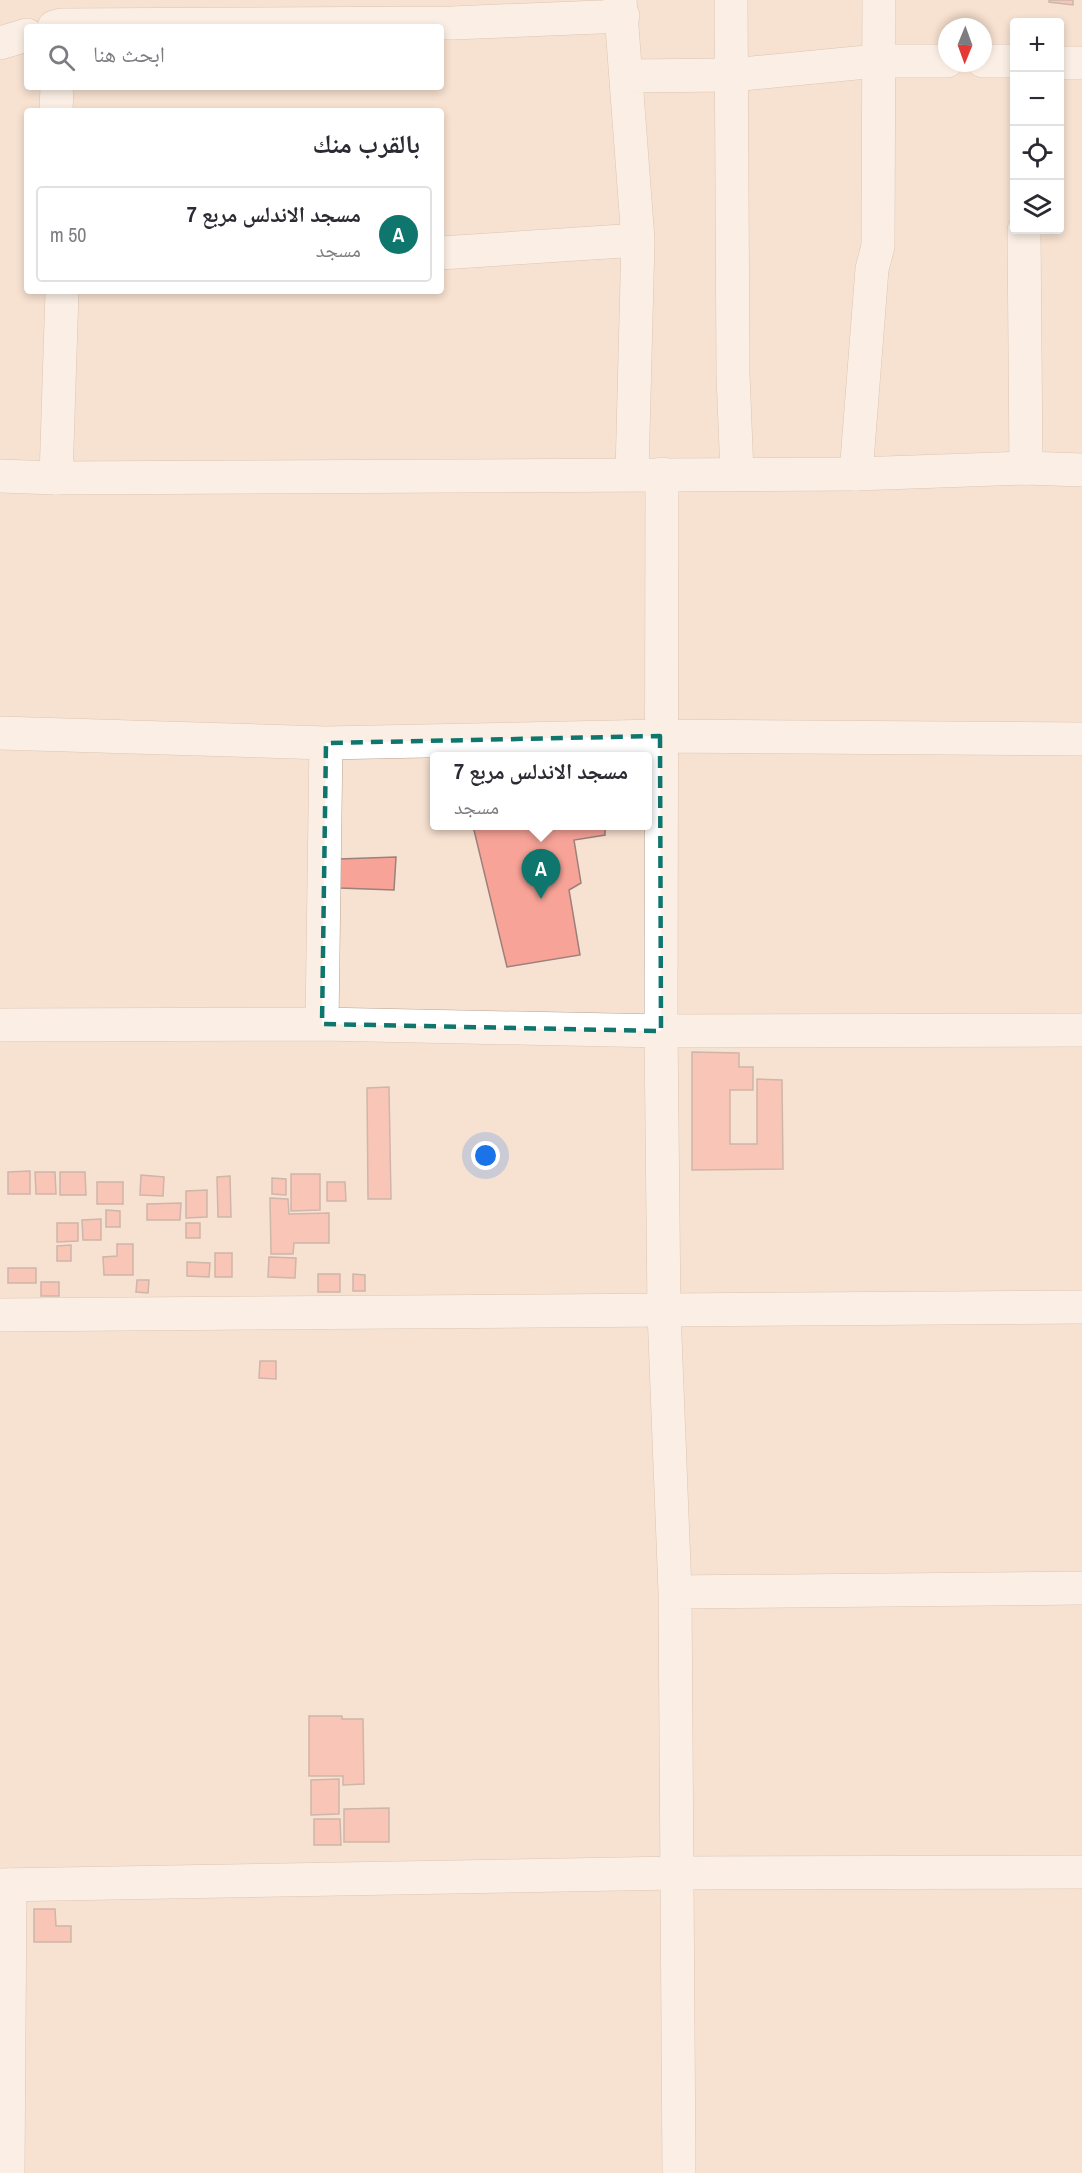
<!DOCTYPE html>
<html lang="ar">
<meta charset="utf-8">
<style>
:root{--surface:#fff;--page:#f7f7f7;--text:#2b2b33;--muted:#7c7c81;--line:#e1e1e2;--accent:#0f766e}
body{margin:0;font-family:"Archivo Narrow","Noto Naskh Arabic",sans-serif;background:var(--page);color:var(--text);direction:rtl}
.controls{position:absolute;right:18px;top:18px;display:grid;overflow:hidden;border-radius:6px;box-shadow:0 3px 9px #0003}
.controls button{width:54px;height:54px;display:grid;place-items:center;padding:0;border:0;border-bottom:2px solid var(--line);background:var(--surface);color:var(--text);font:30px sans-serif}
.compass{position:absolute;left:938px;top:18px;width:54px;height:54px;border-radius:50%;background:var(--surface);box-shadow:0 3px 9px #0003;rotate:181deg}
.you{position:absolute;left:486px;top:1156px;width:21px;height:21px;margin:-15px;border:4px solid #fff;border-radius:50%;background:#1a73e8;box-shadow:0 0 0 9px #1a73e833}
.badge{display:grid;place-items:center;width:39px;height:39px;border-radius:50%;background:var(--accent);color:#fff;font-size:20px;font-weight:700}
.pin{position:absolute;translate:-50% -50px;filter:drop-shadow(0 2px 3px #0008)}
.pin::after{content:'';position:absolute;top:32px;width:21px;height:18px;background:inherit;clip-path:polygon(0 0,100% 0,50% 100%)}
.popup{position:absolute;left:430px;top:752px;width:222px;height:78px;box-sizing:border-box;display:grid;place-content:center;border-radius:6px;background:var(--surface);filter:drop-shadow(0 2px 4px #0005);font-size:20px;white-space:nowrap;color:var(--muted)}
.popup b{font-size:22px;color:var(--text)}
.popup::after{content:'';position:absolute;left:50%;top:100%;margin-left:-12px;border:12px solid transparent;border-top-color:var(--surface)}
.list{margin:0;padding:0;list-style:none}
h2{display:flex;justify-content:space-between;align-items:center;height:78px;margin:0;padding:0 24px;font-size:26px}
h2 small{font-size:20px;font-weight:400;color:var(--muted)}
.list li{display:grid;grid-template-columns:39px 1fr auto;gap:18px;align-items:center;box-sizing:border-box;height:96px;margin:0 12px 12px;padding:0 12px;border:2px solid var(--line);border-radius:6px}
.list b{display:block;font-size:22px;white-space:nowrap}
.list p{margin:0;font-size:20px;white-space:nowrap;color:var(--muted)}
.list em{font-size:20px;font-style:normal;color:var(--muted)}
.icon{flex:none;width:33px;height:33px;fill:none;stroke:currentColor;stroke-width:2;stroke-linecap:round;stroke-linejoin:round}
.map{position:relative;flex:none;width:1082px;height:2173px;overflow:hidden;direction:ltr}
.search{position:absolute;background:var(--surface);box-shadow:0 3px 9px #0003;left:24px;top:24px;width:420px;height:66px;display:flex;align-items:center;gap:15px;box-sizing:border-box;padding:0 21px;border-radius:6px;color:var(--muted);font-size:22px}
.panel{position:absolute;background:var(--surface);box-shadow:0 3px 9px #0003;left:24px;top:108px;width:420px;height:186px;border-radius:6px;direction:rtl}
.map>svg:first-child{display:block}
</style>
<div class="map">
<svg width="1082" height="2173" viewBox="0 0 1082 2173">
<rect width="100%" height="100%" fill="#f7e1d0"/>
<path fill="#f8a398" stroke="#9b807c" stroke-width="1.5" d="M1049,0H1073V5L1049,2Z
M473,826H605V835L574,840L581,883L569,890L580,955L507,967Z
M396,857L394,890L340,888L339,859Z
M692,1052L739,1053V1067H753V1090H730V1144H757V1079L782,1080L783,1169L692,1170Z
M389,1087L391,1199H368L367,1088Z
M30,1171V1194H8V1172Z
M35,1172H55L56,1194H36Z
M60,1172H85L86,1195H60Z
M291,1174H320V1210L291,1211Z
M141,1175L164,1177L163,1196L140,1195Z
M230,1176L231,1217H218L217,1177Z
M272,1178L286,1179V1195L272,1194Z
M97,1182H123V1204H97Z
M327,1182H345L346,1201H327Z
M207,1190V1217L186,1218V1191Z
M270,1198L288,1199L289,1214L329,1213V1243H294L293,1254H271Z
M181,1203L180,1220H147V1204Z
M106,1210L120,1211V1227H106Z
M101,1219V1240H83L82,1220Z
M57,1223H78V1241L57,1242Z
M186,1223H200V1238H186Z
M117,1244H133V1275H104L103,1257L117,1256Z
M71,1245V1261H57V1246Z
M215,1253H232V1277H215Z
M269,1257L296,1258L295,1278L268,1277Z
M187,1262L210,1263L209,1277L187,1276Z
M8,1268H36V1283H8Z
M318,1274H340V1292H318Z
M353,1274L365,1275V1291H353Z
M137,1280H149L148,1293L136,1292Z
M41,1282H59V1296H41Z
M260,1361H276V1379L259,1378Z
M309,1716H342V1719H363L364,1784L343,1785V1776H309Z
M339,1779V1814L311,1815V1780Z
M389,1808V1842H344V1809Z
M314,1819H340L341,1845H314Z
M34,1909H55L56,1926H71V1942H34Z"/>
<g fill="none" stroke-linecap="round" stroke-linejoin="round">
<defs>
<path id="minor" d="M620,0L638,240L632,474
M731,0L733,375L737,473
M54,27L62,25L452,23L623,16
M0,43L27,35
M983,61H1014
M1060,63H1082
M628,76L732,75L877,61H947
M56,111L57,87
M1024,230L1026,468
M441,253L638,240
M662,474L661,1031L664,1311L675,1592L679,2173
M856,474L872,269L878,246L879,0
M56,478L62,291
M0,733L326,743L660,736L1082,739
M322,1024L326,743
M0,1025L322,1024L661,1031L1082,1030
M675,1592L1082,1588
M8,2173L10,1885"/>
<path id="tertiary" d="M0,476L56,478L856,474L1026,468L1082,470
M0,1315L1082,1307
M0,1885L676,1873L1082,1872"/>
</defs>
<use href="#minor" stroke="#b8a393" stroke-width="34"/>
<use href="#tertiary" stroke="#b8a393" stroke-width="34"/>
<use href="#minor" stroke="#fff" stroke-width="33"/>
<use href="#tertiary" stroke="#fff" stroke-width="33"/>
</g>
<path d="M0 0H1082V2173H0ZM660,736L661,1031L322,1024L326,743Z" fill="#f7e1d0" fill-opacity=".55" fill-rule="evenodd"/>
<path fill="none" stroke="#0f766e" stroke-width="4.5" stroke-dasharray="12 8" stroke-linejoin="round" d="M660,736L661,1031L322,1024L326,743Z"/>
</svg>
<div class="controls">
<button>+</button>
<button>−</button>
<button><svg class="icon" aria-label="locate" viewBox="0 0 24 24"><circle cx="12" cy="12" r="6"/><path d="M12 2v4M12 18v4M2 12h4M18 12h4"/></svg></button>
<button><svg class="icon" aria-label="layers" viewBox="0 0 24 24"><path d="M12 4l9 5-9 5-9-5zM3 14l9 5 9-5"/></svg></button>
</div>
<svg class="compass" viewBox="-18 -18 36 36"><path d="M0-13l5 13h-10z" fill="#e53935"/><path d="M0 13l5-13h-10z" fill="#7c7c81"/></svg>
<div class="you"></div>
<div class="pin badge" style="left:541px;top:899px">A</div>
<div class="popup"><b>مسجد الاندلس مربع 7</b>مسجد</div>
<div class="search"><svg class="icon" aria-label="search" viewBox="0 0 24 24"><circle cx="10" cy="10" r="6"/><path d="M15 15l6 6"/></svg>ابحث هنا</div>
<section class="panel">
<h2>بالقرب منك<small></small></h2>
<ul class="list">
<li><span class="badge">A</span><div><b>مسجد الاندلس مربع 7</b><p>مسجد</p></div><em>50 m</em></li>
</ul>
</section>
</div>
